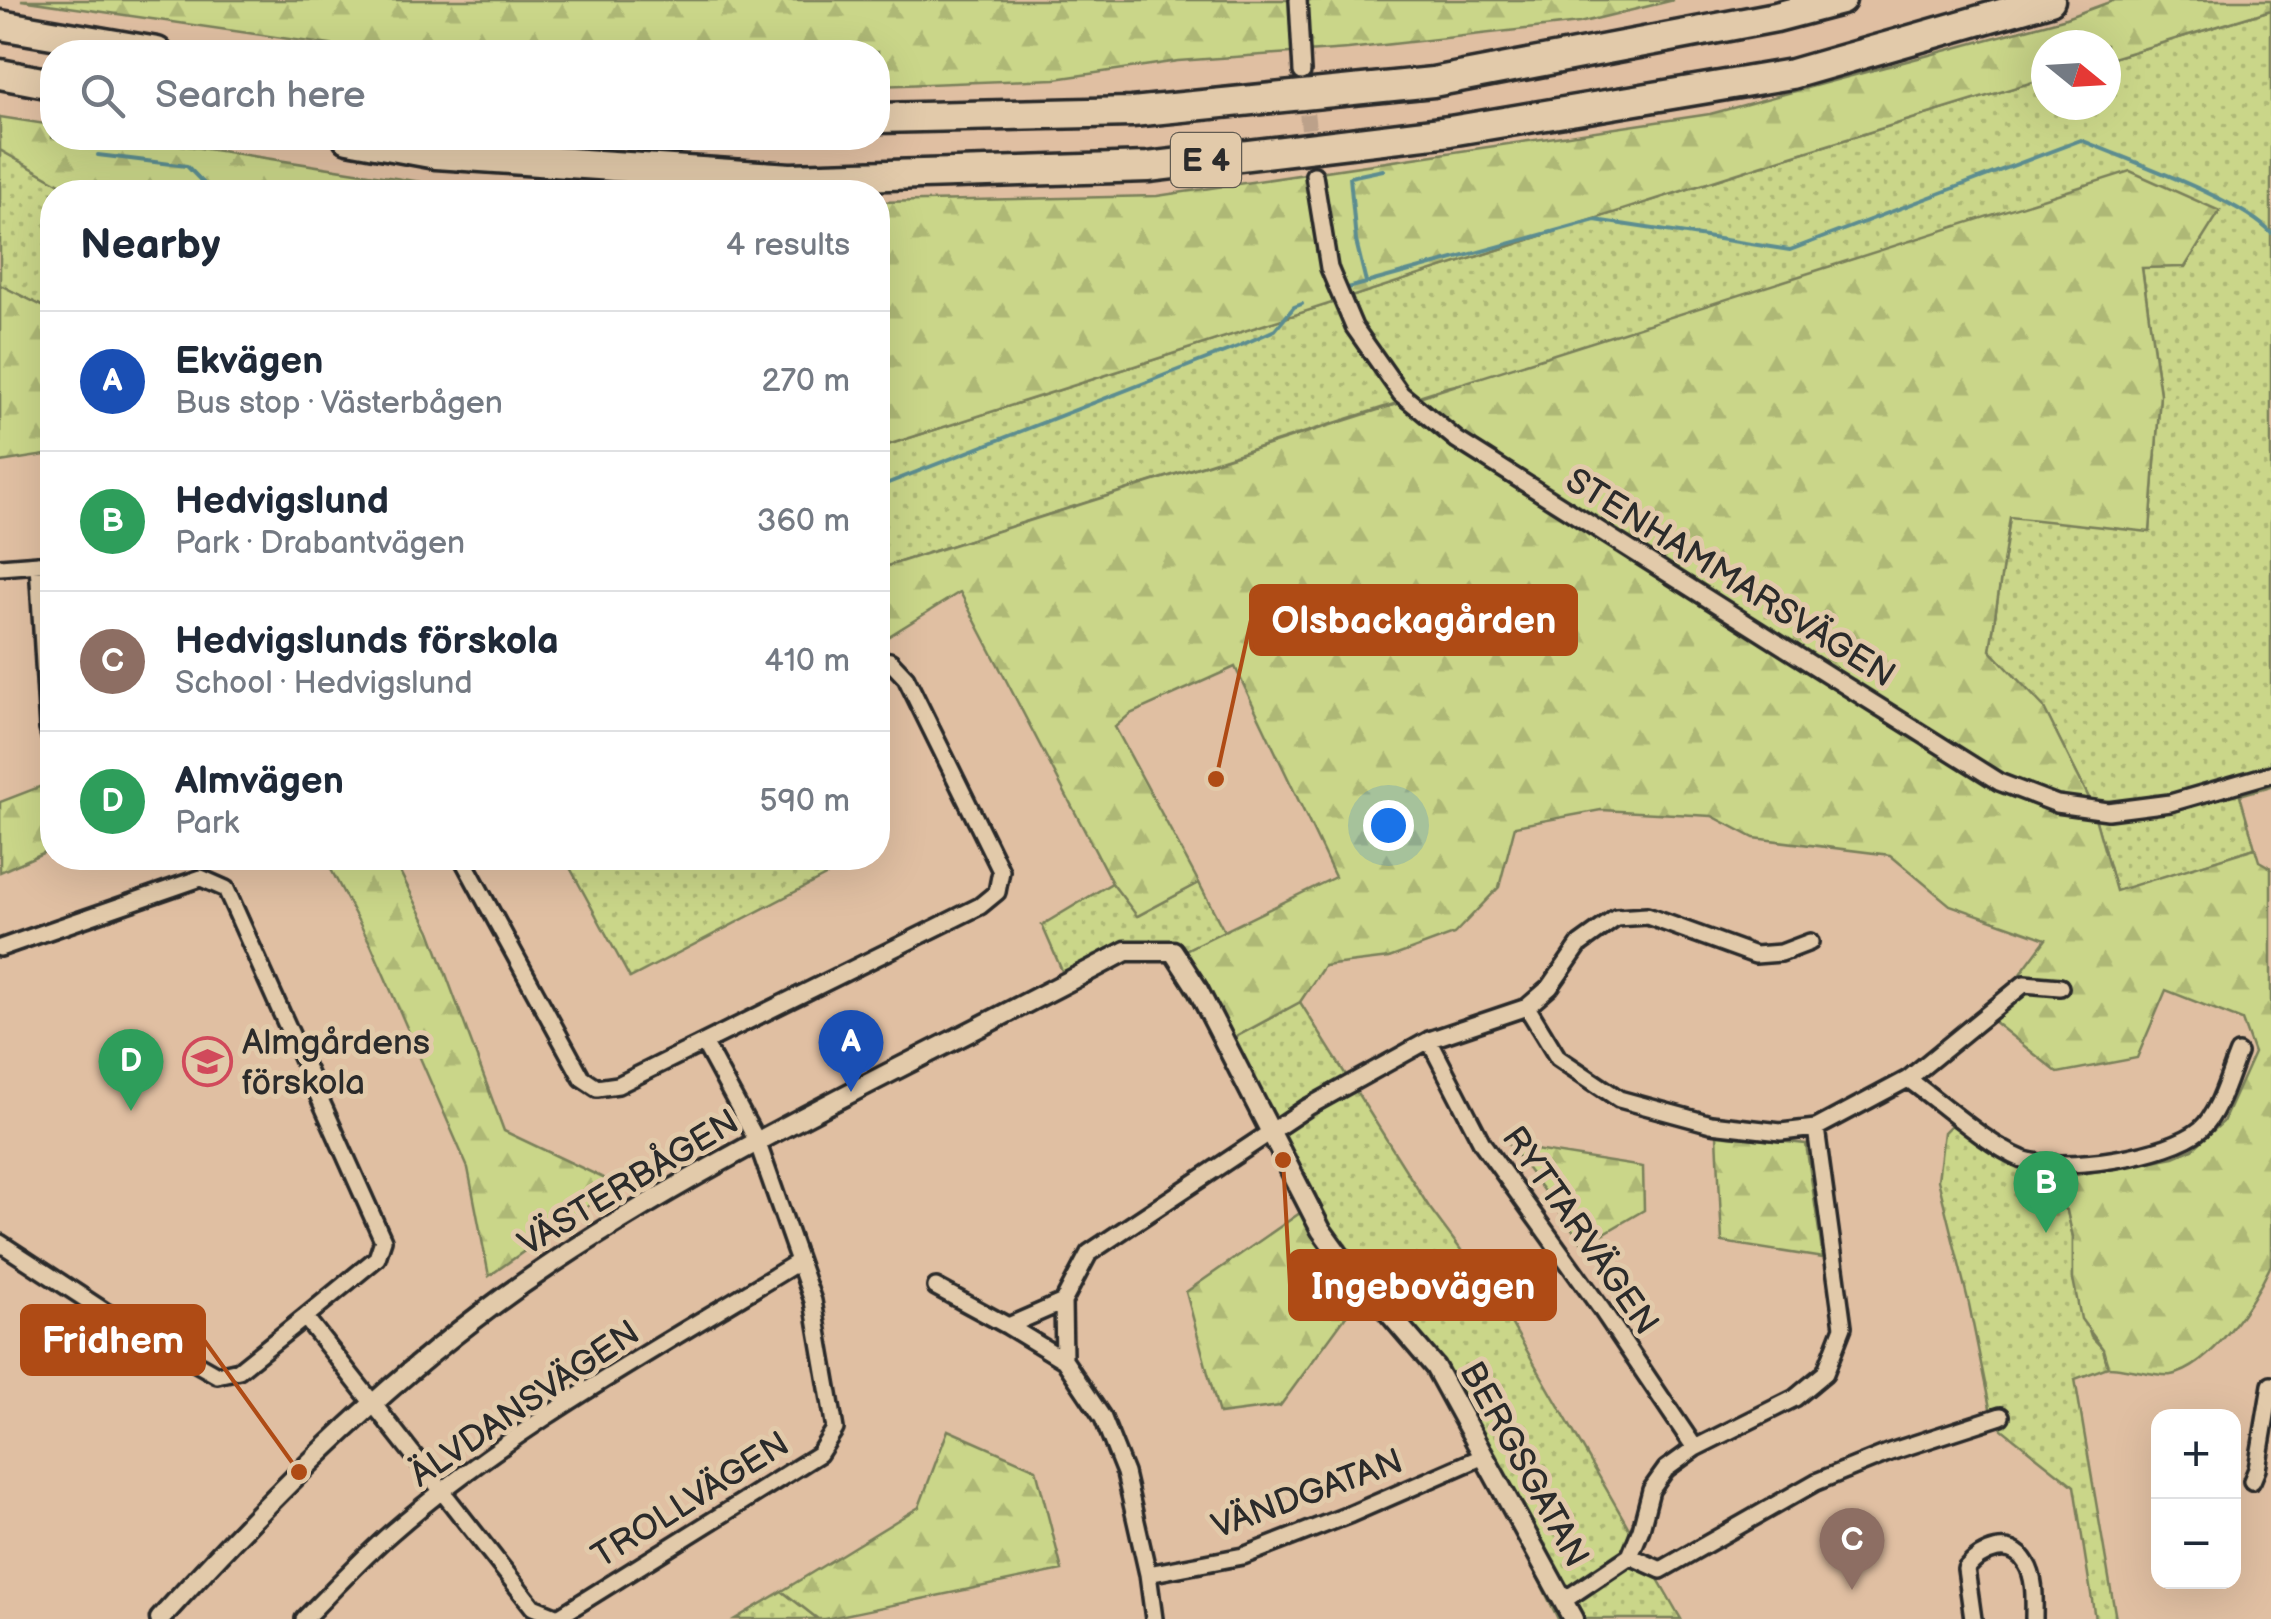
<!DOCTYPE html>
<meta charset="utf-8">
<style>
:root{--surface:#fff;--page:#f2f2f3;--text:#1f2937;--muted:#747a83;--line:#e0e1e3;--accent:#111827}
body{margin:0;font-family:"Balsamiq Sans",sans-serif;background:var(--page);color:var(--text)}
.controls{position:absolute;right:30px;bottom:30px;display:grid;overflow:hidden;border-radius:20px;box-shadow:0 10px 40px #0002}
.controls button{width:90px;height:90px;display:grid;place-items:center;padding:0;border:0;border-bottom:2px solid var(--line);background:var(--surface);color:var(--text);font:50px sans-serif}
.compass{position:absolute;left:2031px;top:30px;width:90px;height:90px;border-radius:50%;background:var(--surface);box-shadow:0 10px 40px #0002;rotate:108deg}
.you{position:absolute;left:1388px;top:825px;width:35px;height:35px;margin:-25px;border:8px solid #fff;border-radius:50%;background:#1a73e8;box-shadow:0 0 0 15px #1a73e833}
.badge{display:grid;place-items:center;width:65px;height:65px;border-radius:50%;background:var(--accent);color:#fff;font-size:32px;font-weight:700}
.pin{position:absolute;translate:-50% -82px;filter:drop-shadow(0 2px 5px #0008)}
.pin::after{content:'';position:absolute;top:52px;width:35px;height:30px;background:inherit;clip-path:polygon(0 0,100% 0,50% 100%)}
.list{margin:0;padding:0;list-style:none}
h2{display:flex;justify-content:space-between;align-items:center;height:130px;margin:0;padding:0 40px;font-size:42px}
h2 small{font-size:32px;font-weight:400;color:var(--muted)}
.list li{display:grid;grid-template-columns:65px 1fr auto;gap:30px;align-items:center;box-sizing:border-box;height:140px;padding:0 40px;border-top:2px solid var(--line)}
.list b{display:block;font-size:38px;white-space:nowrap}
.list p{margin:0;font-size:32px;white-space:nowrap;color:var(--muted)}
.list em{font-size:32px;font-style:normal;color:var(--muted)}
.icon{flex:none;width:55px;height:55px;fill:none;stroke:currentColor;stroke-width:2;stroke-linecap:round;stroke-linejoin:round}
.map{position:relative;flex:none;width:2271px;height:1619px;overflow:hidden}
.search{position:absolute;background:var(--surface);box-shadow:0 10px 40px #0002;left:40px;top:40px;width:850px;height:110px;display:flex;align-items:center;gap:25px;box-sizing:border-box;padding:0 35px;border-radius:40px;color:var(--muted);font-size:38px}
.panel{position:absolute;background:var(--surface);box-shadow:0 10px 40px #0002;left:40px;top:180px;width:850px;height:690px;border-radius:40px}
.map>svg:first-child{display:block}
</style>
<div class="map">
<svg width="2271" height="1619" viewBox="0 0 2271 1619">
<defs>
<pattern id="grass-dots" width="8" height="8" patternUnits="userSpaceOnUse" patternTransform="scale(2.5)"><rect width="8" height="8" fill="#cad689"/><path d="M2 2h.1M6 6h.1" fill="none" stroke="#aeb876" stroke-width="1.8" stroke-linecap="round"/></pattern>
<pattern id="forest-firs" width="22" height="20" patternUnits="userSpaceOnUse" patternTransform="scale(2.5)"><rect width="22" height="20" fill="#cad689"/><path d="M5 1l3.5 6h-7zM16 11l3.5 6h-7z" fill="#aeb876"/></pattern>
</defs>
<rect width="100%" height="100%" fill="#e0bfa2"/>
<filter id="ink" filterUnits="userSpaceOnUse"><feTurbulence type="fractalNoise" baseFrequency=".01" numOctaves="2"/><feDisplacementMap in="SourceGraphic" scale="20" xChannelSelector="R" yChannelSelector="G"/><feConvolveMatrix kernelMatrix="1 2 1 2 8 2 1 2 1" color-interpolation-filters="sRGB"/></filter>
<g filter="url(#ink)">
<path fill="url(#grass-dots)" stroke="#7a805a" stroke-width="2.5" d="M2271,10V786L2240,795L2255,848L2116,892L2090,800L2043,707L1990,650L2010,516L2150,531L2160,394L2142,268L2219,212L1447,387L878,569V448L1782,159L2046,78V105H2106V60Z
M0,150L74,192H52V311L0,285Z
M583,858H860L630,978L568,864Z
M1112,883L1138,916L1199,883L1224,931L1167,959L1129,957L1069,987L1042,925Z
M1300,1002L1429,1207L1496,1297L1681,1619H1558L1435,1367L1339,1255L1217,1047Z
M1951,1125L2030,1170L2035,1186L2067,1211L2073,1237V1279L2091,1336L2103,1349L2108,1367L2075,1379L2116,1619H2095L2074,1486L2002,1429L1990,1408L1969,1304L1938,1180L1944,1132Z
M782,1591L818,1619H735Z"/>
<path fill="url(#forest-firs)" stroke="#7a805a" stroke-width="2.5" d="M21,0H1674L1579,23L1348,49L1178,61L1055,79L878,86V52H378Z
M2115,0H2271V10L2106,60V45H2046V78L1782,159L878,448V202L1157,196L1710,114L2063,19Z
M0,117L52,125V138H135L421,182L602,192H74L0,150Z
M2130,171L2220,211L2185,267L2142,268L2160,394L2150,532L2010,517L1990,650L2043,706L2090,800L2116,891L2255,848L2259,861L2271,868V1265C2255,1299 2212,1368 2171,1375C2159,1377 2125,1367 2108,1367L2103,1349L2081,1319L2073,1279V1237L2067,1211L2035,1186L2030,1170L2071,1176L2174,1157L2193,1149L2223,1122L2254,1053L2242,1020L2166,990L2137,1058L2058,1073L1988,1017L2046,939L1950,905L1890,855L1754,838L1712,816L1601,810L1515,826L1499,887L1454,934L1389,958L1324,966L1300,1002L1217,1047L1167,959L1335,877L1235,667L1130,714L1115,727L1199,883L1137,916L1112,883L960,592L889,636L878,615V569Z
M0,285L52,311V454L0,462Z
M52,782V849L0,872V802Z
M325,858H393L430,931L504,1131L618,1185L489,1276L468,1168L371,945Z
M1717,1135L1806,1144L1823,1258L1722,1242Z
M1510,1146L1643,1167L1644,1210L1584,1245Z
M1310,1206L1364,1291L1280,1406L1219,1414L1186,1292Z
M948,1430L1036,1469L1062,1570L825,1619H818L782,1591L919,1507Z"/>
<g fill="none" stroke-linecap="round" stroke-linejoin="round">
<path stroke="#5c8d90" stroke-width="4" d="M98,155L187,166L212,192
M1366,282L1356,241L1350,177L1383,170
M1348,288L1595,220L1790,250L2081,140C2127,160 2241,199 2271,233
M878,487L1237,347L1275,330L1294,307L1302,304"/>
<path stroke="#bca18a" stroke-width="15" stroke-dasharray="15 8" stroke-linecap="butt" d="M1304,91L1314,175"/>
<defs>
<path id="minor" d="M1298,0L1302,72
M1314,175L1329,268L1354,327L1401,394L1457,440L1795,654L1999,782L2057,804L2108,811L2170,803L2271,774
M38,564L48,729L52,744
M0,567L52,563
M462,858L582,1078L597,1088L618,1085L980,906L997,892L1001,871L906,678L890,661L878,659
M0,948L201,878L226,889L383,1240L377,1258L305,1317L239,1370L217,1375L104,1311L0,1243
M1527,1007L1558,1058L1619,1099L1711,1124L1781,1132L1816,1128L1908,1079L2024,984L2060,987
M1429,1040L1482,1143L1602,1310L1695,1448
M1908,1079C1940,1102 1987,1145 2022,1159C2061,1173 2170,1156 2201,1129C2220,1111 2228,1077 2238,1053
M936,1287L1008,1326
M1063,1302L1008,1326L1064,1360
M305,1317L533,1607L558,1617L819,1454L835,1429L813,1301L757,1141L704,1043
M2252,1481L2257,1469L2271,1385
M1630,1556L1661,1570L1816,1482L1890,1452L2001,1416
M1148,1574L1243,1556L1351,1514L1484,1456
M1563,1601L1630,1556L1641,1529L1651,1490L1666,1469L1695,1448L1795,1398L1825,1373L1843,1327L1816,1128
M304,1619C333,1590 360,1560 391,1533C513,1426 660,1347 798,1262
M1154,1619L1148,1574L1125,1473L1103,1418L1064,1360L1063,1302L1089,1253L1308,1107L1429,1040L1527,1007L1550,987L1580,944L1616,918L1647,916L1755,955L1781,953L1810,942
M1973,1619L1966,1569C1981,1551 2011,1537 2026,1563C2036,1579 2034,1601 2034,1619"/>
<path id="tertiary" d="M160,1619C279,1488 405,1361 553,1263C735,1142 934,1054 1126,951H1173L1197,988L1321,1230L1339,1255L1435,1367L1573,1619"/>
<path id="motorway" d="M0,25L157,52
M0,74L52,84
M878,118L1132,112L1433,82L1776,17L1841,0
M348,138L436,154L790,178L1148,167L1450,131L1792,74L2050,0"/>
</defs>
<use href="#minor" stroke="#2b2b2b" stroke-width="22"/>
<use href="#tertiary" stroke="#2b2b2b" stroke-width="25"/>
<use href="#motorway" stroke="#2b2b2b" stroke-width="35"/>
<use href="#minor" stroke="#e2caaa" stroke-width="15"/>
<use href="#tertiary" stroke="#e2caaa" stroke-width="18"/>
<use href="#motorway" stroke="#e2caaa" stroke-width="28"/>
</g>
</g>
<defs>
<symbol id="school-ring" viewBox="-11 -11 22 22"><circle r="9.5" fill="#e2caaa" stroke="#d1495b" stroke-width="1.5"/><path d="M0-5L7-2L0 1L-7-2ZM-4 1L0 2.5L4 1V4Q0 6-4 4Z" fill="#d1495b"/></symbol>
</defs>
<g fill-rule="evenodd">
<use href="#school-ring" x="180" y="1034" width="55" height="55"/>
</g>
<g text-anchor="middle" stroke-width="10" stroke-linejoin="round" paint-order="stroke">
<rect fill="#e2caaa" stroke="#625b51" stroke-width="2.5" x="1171" y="133" width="70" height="54" rx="8"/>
<g font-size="32" font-weight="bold" fill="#2b2b2b">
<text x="1206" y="171">E 4</text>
</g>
<g font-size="35" fill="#2b2b2b" stroke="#e2caaa">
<text transform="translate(1731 577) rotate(32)" y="12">STENHAMMARSVÄGEN</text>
<text transform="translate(628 1182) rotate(-31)" y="12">VÄSTERBÅGEN</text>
<text transform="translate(1581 1230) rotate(55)" y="12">RYTTARVÄGEN</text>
<text transform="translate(524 1403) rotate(-34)" y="12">ÄLVDANSVÄGEN</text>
<text transform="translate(1525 1464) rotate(61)" y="12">BERGSGATAN</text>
<text transform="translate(1307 1493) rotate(-20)" y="12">VÄNDGATAN</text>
<text transform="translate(690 1499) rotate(-32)" y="12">TROLLVÄGEN</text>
</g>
<g font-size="35" fill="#2b2b2b" stroke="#e2caaa" text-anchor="start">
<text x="242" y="1054">Almgårdens<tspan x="242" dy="40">förskola</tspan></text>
</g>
</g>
<path fill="none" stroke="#af4b15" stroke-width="4" d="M1216 779L1251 620M1283 1160L1290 1285M299 1472L204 1340"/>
<g fill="#af4b15" stroke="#e2caaa" stroke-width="4">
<circle cx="1216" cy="779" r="10"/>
<circle cx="1283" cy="1160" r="10"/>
<circle cx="299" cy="1472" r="10"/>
</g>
<g fill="#af4b15" stroke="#af4b15" stroke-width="4">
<rect x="1251" y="586" width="325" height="68" rx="10"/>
<rect x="1290" y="1251" width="265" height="68" rx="10"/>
<rect x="22" y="1306" width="182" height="68" rx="10"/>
</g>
<g font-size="38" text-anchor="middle" font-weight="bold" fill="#fff">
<text x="1414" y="633">Olsbackagården</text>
<text x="1423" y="1299">Ingebovägen</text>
<text x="113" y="1353">Fridhem</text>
</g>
</svg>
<div class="controls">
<button>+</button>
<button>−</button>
</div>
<svg class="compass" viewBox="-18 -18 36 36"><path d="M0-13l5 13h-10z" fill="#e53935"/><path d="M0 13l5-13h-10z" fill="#747a83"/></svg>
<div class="you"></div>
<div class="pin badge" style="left:851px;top:1092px;background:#1a4fb4">A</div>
<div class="pin badge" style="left:2046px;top:1233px;background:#2e9e5b">B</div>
<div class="pin badge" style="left:1852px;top:1590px;background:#8d6e63">C</div>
<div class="pin badge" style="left:131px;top:1111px;background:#2e9e5b">D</div>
<div class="search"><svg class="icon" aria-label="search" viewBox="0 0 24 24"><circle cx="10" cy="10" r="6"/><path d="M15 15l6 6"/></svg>Search here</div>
<section class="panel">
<h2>Nearby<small>4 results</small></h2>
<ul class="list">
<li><span class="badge" style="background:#1a4fb4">A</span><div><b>Ekvägen</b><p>Bus stop · Västerbågen</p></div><em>270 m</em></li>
<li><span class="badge" style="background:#2e9e5b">B</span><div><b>Hedvigslund</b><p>Park · Drabantvägen</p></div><em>360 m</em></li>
<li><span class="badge" style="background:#8d6e63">C</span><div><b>Hedvigslunds förskola</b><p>School · Hedvigslund</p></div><em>410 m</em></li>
<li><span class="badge" style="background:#2e9e5b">D</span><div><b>Almvägen</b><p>Park</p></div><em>590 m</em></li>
</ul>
</section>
</div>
